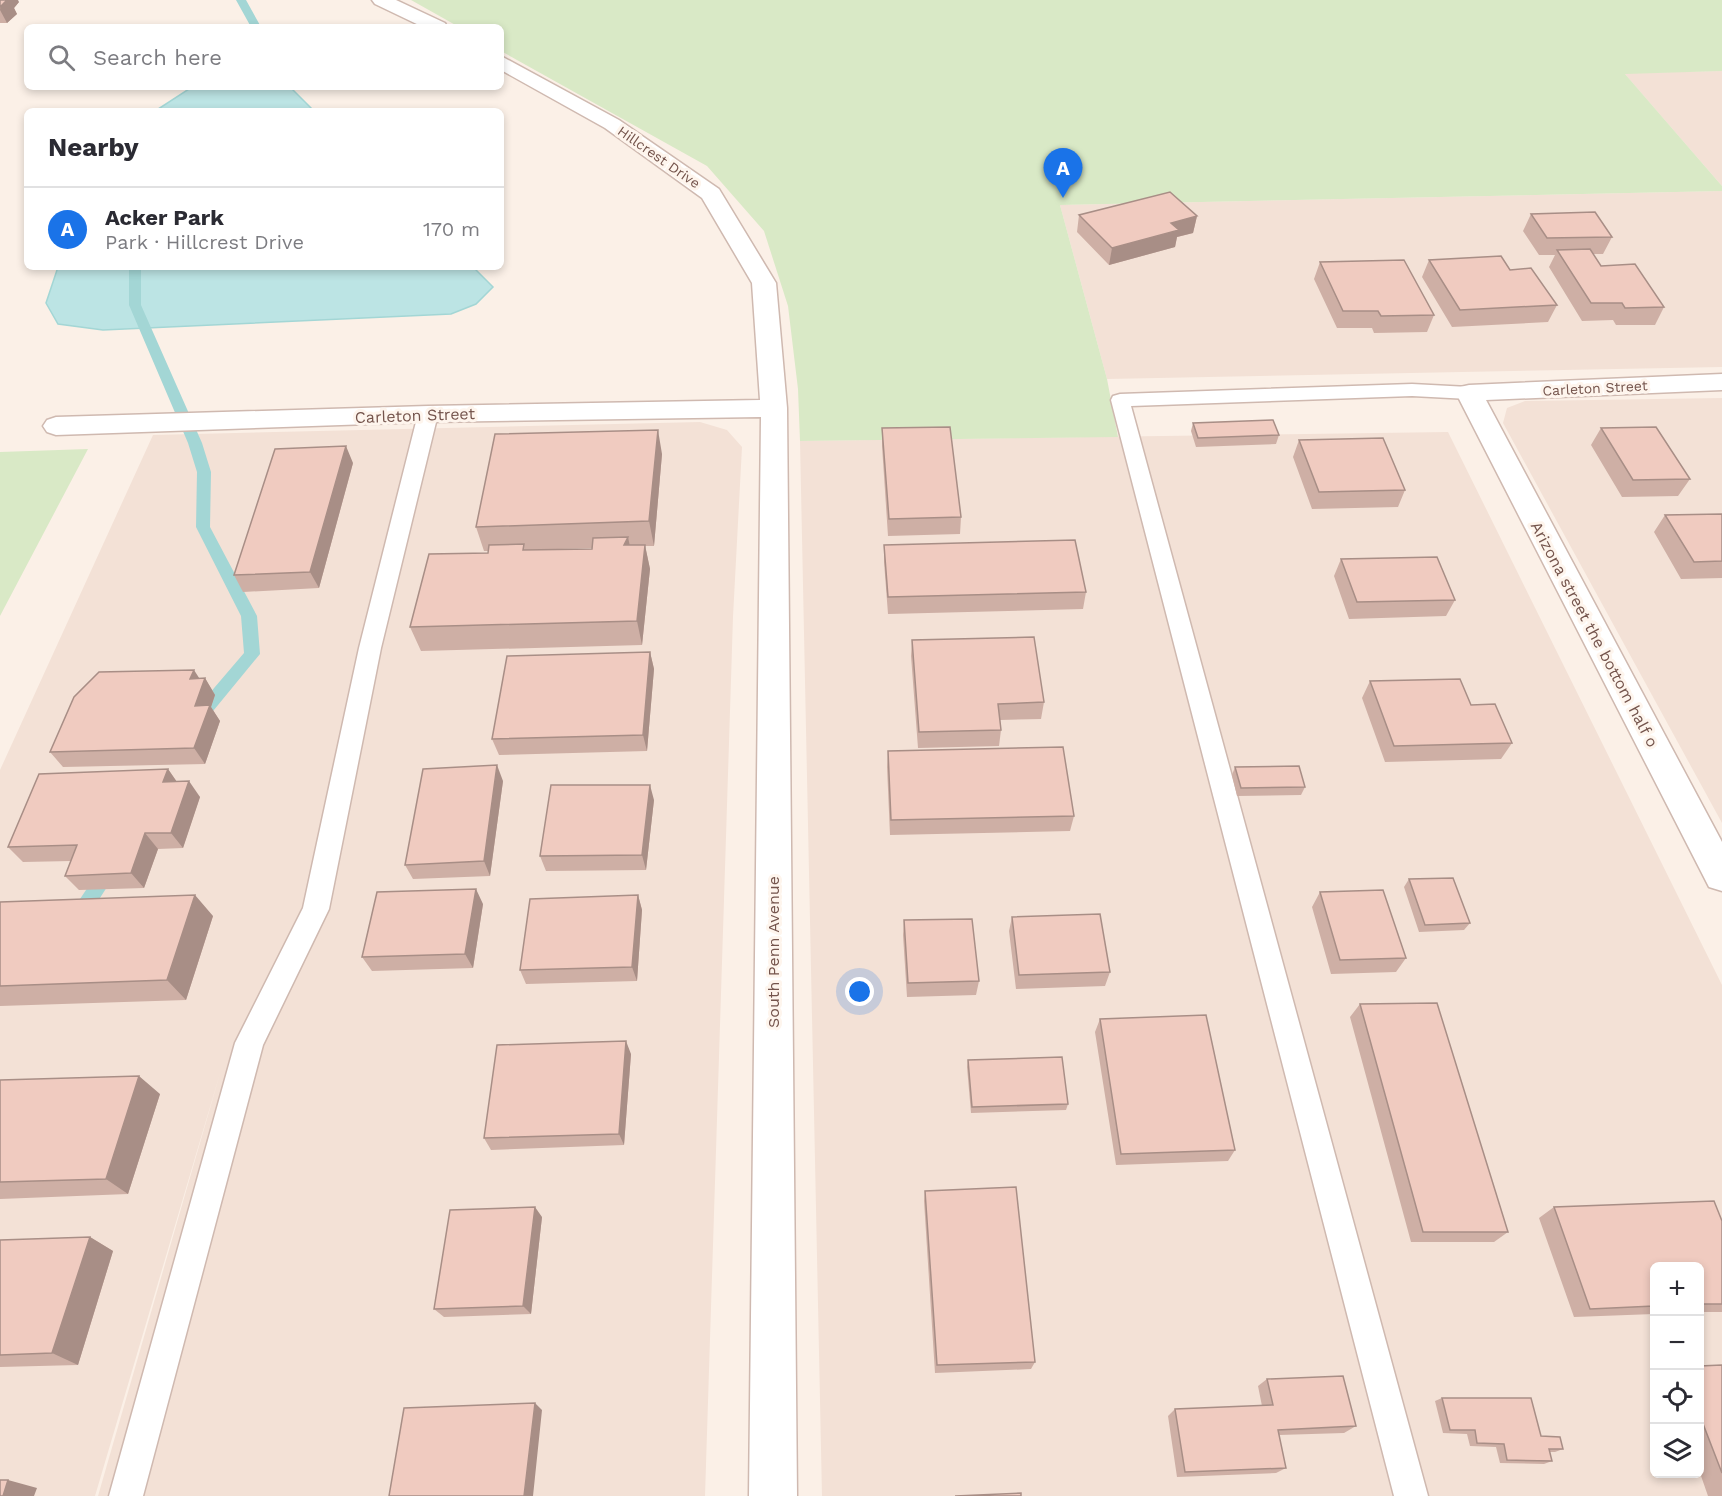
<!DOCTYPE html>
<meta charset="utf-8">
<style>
:root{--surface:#fff;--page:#f7f7f7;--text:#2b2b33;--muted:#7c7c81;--line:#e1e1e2;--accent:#1a73e8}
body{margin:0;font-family:"Work Sans",sans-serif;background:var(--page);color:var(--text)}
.controls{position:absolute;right:18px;bottom:18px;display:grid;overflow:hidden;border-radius:9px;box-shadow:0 3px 9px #0003}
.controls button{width:54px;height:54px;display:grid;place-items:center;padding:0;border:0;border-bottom:2px solid var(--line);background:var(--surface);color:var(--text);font:30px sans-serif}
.you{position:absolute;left:860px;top:992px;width:21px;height:21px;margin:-15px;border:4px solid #fff;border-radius:50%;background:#1a73e8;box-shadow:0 0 0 9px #1a73e833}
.badge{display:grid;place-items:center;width:39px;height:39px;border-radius:50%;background:var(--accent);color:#fff;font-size:20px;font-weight:700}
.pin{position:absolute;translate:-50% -50px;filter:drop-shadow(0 2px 3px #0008)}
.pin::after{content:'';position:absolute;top:32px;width:21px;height:18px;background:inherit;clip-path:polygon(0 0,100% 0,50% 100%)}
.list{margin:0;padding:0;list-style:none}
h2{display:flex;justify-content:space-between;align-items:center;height:78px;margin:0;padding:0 24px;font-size:26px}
h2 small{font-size:20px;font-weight:400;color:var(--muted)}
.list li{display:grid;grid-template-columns:39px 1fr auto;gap:18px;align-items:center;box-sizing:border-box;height:84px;padding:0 24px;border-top:2px solid var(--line)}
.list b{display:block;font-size:22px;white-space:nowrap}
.list p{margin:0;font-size:20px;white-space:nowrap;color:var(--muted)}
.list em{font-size:20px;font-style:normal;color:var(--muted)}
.icon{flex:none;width:33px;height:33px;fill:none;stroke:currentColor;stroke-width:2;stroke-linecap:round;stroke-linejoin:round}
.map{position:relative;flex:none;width:1722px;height:1496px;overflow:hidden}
.search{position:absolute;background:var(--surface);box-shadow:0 3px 9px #0003;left:24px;top:24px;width:480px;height:66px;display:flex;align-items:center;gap:15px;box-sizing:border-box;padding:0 21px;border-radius:9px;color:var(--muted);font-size:22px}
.panel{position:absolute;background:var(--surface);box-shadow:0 3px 9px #0003;left:24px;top:108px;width:480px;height:162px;border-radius:9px}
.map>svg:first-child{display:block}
</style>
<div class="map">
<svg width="1722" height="1496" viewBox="0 0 1722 1496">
<rect width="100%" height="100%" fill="#fbf0e7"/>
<path fill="#f3e1d6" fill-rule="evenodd" d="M1722,71V186L1624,73Z
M1722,191V367L1107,379L1060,205Z
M1722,398V823L1503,423L1507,408L1525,401Z
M700,422L727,430L742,447L733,617L705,1496H98L221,1070L95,1496H0V770L153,435Z
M1448,432L1722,985V1496H822L800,441ZM1654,1266H1700V1474H1654Z"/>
<path fill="#d9e9c6" d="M411,0H1722V71L1625,74L1722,186V191L1060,205L1107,379L1118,437L800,441L798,389L788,306L764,231L707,166L501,51V27H459Z
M88,449L0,616V452Z"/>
<path fill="#bce4e4" stroke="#a3d6d5" stroke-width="1.5" d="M192,87H290L314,111H155Z
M58,267H473L493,287L476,304L451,314L103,330L58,324L46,303Z"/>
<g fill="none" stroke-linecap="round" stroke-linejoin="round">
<path fill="#a3d6d5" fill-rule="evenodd" d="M236,0H246L261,27H251Z
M129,267H141V305L202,443L211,472L210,527L257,616L260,654L209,716L203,718L197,716L195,712L197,708L244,653L241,616L196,527L197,472L188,443L129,305Z
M108,863L114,866L117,871L114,876L84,923L78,925L72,923L69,917L72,911L102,866Z"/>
<defs>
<path id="lane" d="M1412,384L1469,387L1476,389L1478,393L1476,397L1469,399L1412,396L1131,406L1428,1496H1394L1111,400L1113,396L1120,394Z
M428,408L435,410L438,414L381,648L329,909L263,1045L143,1496H109L235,1043L303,908L359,648L418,414L421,410Z"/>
<path id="street" d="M372,0H396L445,23L447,27H423L375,4Z
M501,56L619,120L719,189L776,283L787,408L797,1496H749L761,417L428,422L56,435L47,432L43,426L47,420L56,417L428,406L760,400L752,283L702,198L605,128L501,70Z
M1722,374V390L1486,400L1722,842V891L1709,887L1456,393L1460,387L1469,385Z"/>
</defs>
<use href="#lane" stroke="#cfb9b0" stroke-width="3"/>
<use href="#street" stroke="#cfb9b0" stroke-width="3"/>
<use href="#lane" fill="#fff" fill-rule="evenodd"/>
<use href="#street" fill="#fff" fill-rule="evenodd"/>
</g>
<path fill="#ceafa5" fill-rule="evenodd" d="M0,0L19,2L14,8L17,14L7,23H0Z
M1531,214L1612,237L1603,254H1593L1601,266L1664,307L1655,325H1616L1613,320L1582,321L1549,267L1555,255H1539L1523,231Z
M1079,215L1197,216L1193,233L1177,237L1175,247L1109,265L1077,232Z
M1429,260L1510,270L1557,305L1548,322L1452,327L1422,277Z
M1320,262L1434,315L1427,332L1374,333L1372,328H1337L1314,279Z
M1193,423L1279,435L1276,444L1196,447L1191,431Z
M882,428L961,517L960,534L888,536L882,446Z
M1601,428L1690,479L1678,496L1622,497L1591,445Z
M1299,440L1405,490L1398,507L1312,509L1293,457Z
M662,454L654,546H645L650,569L642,645L421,651L410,627L488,553V551H484L476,527ZM592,548V549L525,550Z
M353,463L319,588L243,592L234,575Z
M1722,514V578L1681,579L1654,532L1665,515Z
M884,545L1086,592L1083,609L888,614L884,562Z
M1341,559L1455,600L1446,616L1349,619L1334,576Z
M912,640L1044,702L1041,719L1000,720L1001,730L999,746L918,748L911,656Z
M650,652L654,669L647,751L499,755L492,739Z
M205,678L215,695L211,707L220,721L205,764L63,767L50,752L199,679Z
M1370,681L1512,743L1501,759L1385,762L1362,698Z
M888,751L1074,816L1070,831L890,835L887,767Z
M1235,767L1305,787L1301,795L1237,796L1232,775Z
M168,769L177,782L200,797L183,848L158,849L144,888L79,890L65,876L71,861L23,862L8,847Z
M503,781L490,876L413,879L405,865Z
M654,800L646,870L546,871L540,856Z
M1409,879L1470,923L1464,930L1419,932L1404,887Z
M1320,892L1406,958L1396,972L1331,974L1312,907Z
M638,895L642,910L637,981L526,984L520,970Z
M0,902L213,916L186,1000L0,1006Z
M483,904L473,968L372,971L362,957Z
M1012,917L1110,972L1105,986L1016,989L1009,931Z
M904,920L979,981L976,995L907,997L903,935Z
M1360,1004L1508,1232L1494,1242H1411L1350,1017Z
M1100,1019L1235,1150L1228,1161L1116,1165L1095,1032Z
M631,1054L624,1145L491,1150L484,1138Z
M968,1060L1068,1104L1066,1110L971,1113L967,1067Z
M0,1080L160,1094L128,1194L0,1199Z
M925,1191L1035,1362L1031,1369L935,1373L924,1201Z
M1554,1207L1722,1221V1312H1700V1266H1654V1314L1574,1317L1539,1218Z
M542,1217L531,1314L444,1317L434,1309Z
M90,1237L113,1251L78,1365L0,1367V1240Z
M1722,1365V1496H1708L1700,1473V1366Z
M1267,1379L1356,1426L1344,1433L1279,1435L1286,1468L1276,1473L1177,1477L1168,1416L1175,1409L1262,1406L1258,1386Z
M1442,1398L1541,1436L1563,1449L1555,1452H1549L1552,1461L1544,1464L1500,1463L1496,1447L1470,1446L1467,1434L1443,1433L1435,1401Z"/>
<path fill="#a88e86" d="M1,0H18L19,2L14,8L17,14L7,23L0,10Z
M1197,216L1193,233L1177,237L1175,247L1109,265L1112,248L1171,223Z
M658,430L662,454L654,546L649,521Z
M346,446L353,463L319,588L310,572Z
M628,537L633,561L624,545Z
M645,545L650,569L642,645L637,621Z
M650,652L654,669L647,751L643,735Z
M194,670L203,684L205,678L215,695L211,707L220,721L205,764L194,748L195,706L190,679Z
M497,765L503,781L490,876L484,861Z
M168,769L179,785L163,782Z
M189,781L200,797L183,848L171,833Z
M650,785L654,800L646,870L642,855Z
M145,833L158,849L144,888L131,873Z
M476,889L483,904L473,968L465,954Z
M195,895L213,916L186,1000L167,980Z
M638,895L642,910L637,981L632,967Z
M626,1041L631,1054L624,1145L619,1134Z
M139,1076L160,1094L128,1194L106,1179Z
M535,1207L542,1217L531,1314L523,1306Z
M90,1237L113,1251L78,1365L52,1353Z
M535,1403L542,1410L533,1496H524Z
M8,1480L37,1488L34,1496H3Z"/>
<path fill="#f0cbc0" stroke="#a88e86" stroke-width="1.5" d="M0,0H7L0,7Z
M1170,192L1197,216L1171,223L1179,230L1112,248L1079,215Z
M1595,212L1612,237L1547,238L1531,214Z
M1590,249L1601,266L1635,264L1664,307L1625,308L1622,303H1591L1557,250Z
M1501,256L1510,270L1531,268L1557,305L1460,310L1429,260Z
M1404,260L1434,315L1381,316L1378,311H1343L1320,262Z
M1273,420L1279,435L1198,438L1193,423Z
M950,427L961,517L889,519L882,428Z
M1656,427L1690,479L1633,480L1601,428Z
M658,430L649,521L476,527L495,434Z
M1383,438L1405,490L1319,492L1299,440Z
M346,446L310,572L234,575L275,449Z
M1722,514V561L1694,562L1665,515Z
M628,537L624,545H645L637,621L410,627L429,554L488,553L489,545L524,544L523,550L592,549L593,538Z
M1075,540L1086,592L888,597L884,545Z
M1437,557L1455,600L1357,602L1341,559Z
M1034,637L1044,702L998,704L1001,730L919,732L912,640Z
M650,652L643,735L492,739L507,656Z
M194,670L190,679L205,678L195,706L210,705L194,748L50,752L74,697L99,672Z
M1460,679L1471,705L1495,704L1512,743L1394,746L1370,681Z
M1063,747L1074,816L891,820L888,751Z
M497,765L484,861L405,865L423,769Z
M1299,766L1305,787L1241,788L1235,767Z
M168,769L163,782L189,781L171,833H145L131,873L65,876L77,845L8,847L39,774Z
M551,785H650L642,855L540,856Z
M1453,878L1470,923L1425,925L1409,879Z
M476,889L465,954L362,957L377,892Z
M1383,890L1406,958L1340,960L1320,892Z
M195,895L167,980L0,986V902Z
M638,895L632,967L520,970L530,899Z
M1100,914L1110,972L1019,975L1012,917Z
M972,919L979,981L908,983L904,920Z
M1437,1003L1508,1232H1423L1360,1004Z
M1206,1015L1235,1150L1121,1154L1100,1019Z
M626,1041L619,1134L484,1138L497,1045Z
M1062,1057L1068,1104L972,1107L968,1060Z
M139,1076L106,1179L0,1182V1080Z
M1016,1187L1035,1362L937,1365L925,1191Z
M1714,1201L1722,1221V1304H1700V1266H1654V1306L1590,1309L1554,1207Z
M535,1207L523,1306L434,1309L450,1210Z
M90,1237L52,1353L0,1355V1240Z
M1722,1365V1473L1700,1416V1366Z
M1343,1376L1356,1426L1278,1430L1286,1468L1185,1472L1175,1409L1273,1405L1267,1379Z
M1442,1398H1531L1541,1436L1560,1437L1563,1449H1549L1552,1461L1507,1460L1504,1444L1477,1443L1475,1430H1450Z
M535,1403L524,1496H389L404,1408Z
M0,1480H8L3,1496H0Z
M1021,1493V1496H955Z"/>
<g text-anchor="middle" stroke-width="6" stroke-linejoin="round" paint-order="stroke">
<g font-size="14" fill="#74544c" stroke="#fef5ed">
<text transform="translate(659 157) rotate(35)" y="5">Hillcrest Drive</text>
<text transform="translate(1595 388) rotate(-3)" y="5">Carleton Street</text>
</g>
<g font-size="16" fill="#74544c" stroke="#fef5ed">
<text transform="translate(415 415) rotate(-2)" y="6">Carleton Street</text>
<text transform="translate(1595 634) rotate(62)" y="6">Arizona street the bottom half o</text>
<text transform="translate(773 952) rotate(-90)" y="6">South Penn Avenue</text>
</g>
</g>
</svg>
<div class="controls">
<button>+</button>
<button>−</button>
<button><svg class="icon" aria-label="locate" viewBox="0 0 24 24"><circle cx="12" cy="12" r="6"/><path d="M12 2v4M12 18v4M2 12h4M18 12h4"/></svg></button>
<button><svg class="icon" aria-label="layers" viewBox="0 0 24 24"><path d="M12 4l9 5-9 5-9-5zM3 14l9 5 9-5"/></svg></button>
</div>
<div class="you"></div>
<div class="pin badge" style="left:1063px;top:198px">A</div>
<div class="search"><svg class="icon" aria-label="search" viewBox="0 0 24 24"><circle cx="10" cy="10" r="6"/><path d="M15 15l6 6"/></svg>Search here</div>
<section class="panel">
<h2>Nearby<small></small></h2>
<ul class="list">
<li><span class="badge">A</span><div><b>Acker Park</b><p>Park · Hillcrest Drive</p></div><em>170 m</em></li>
</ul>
</section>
</div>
